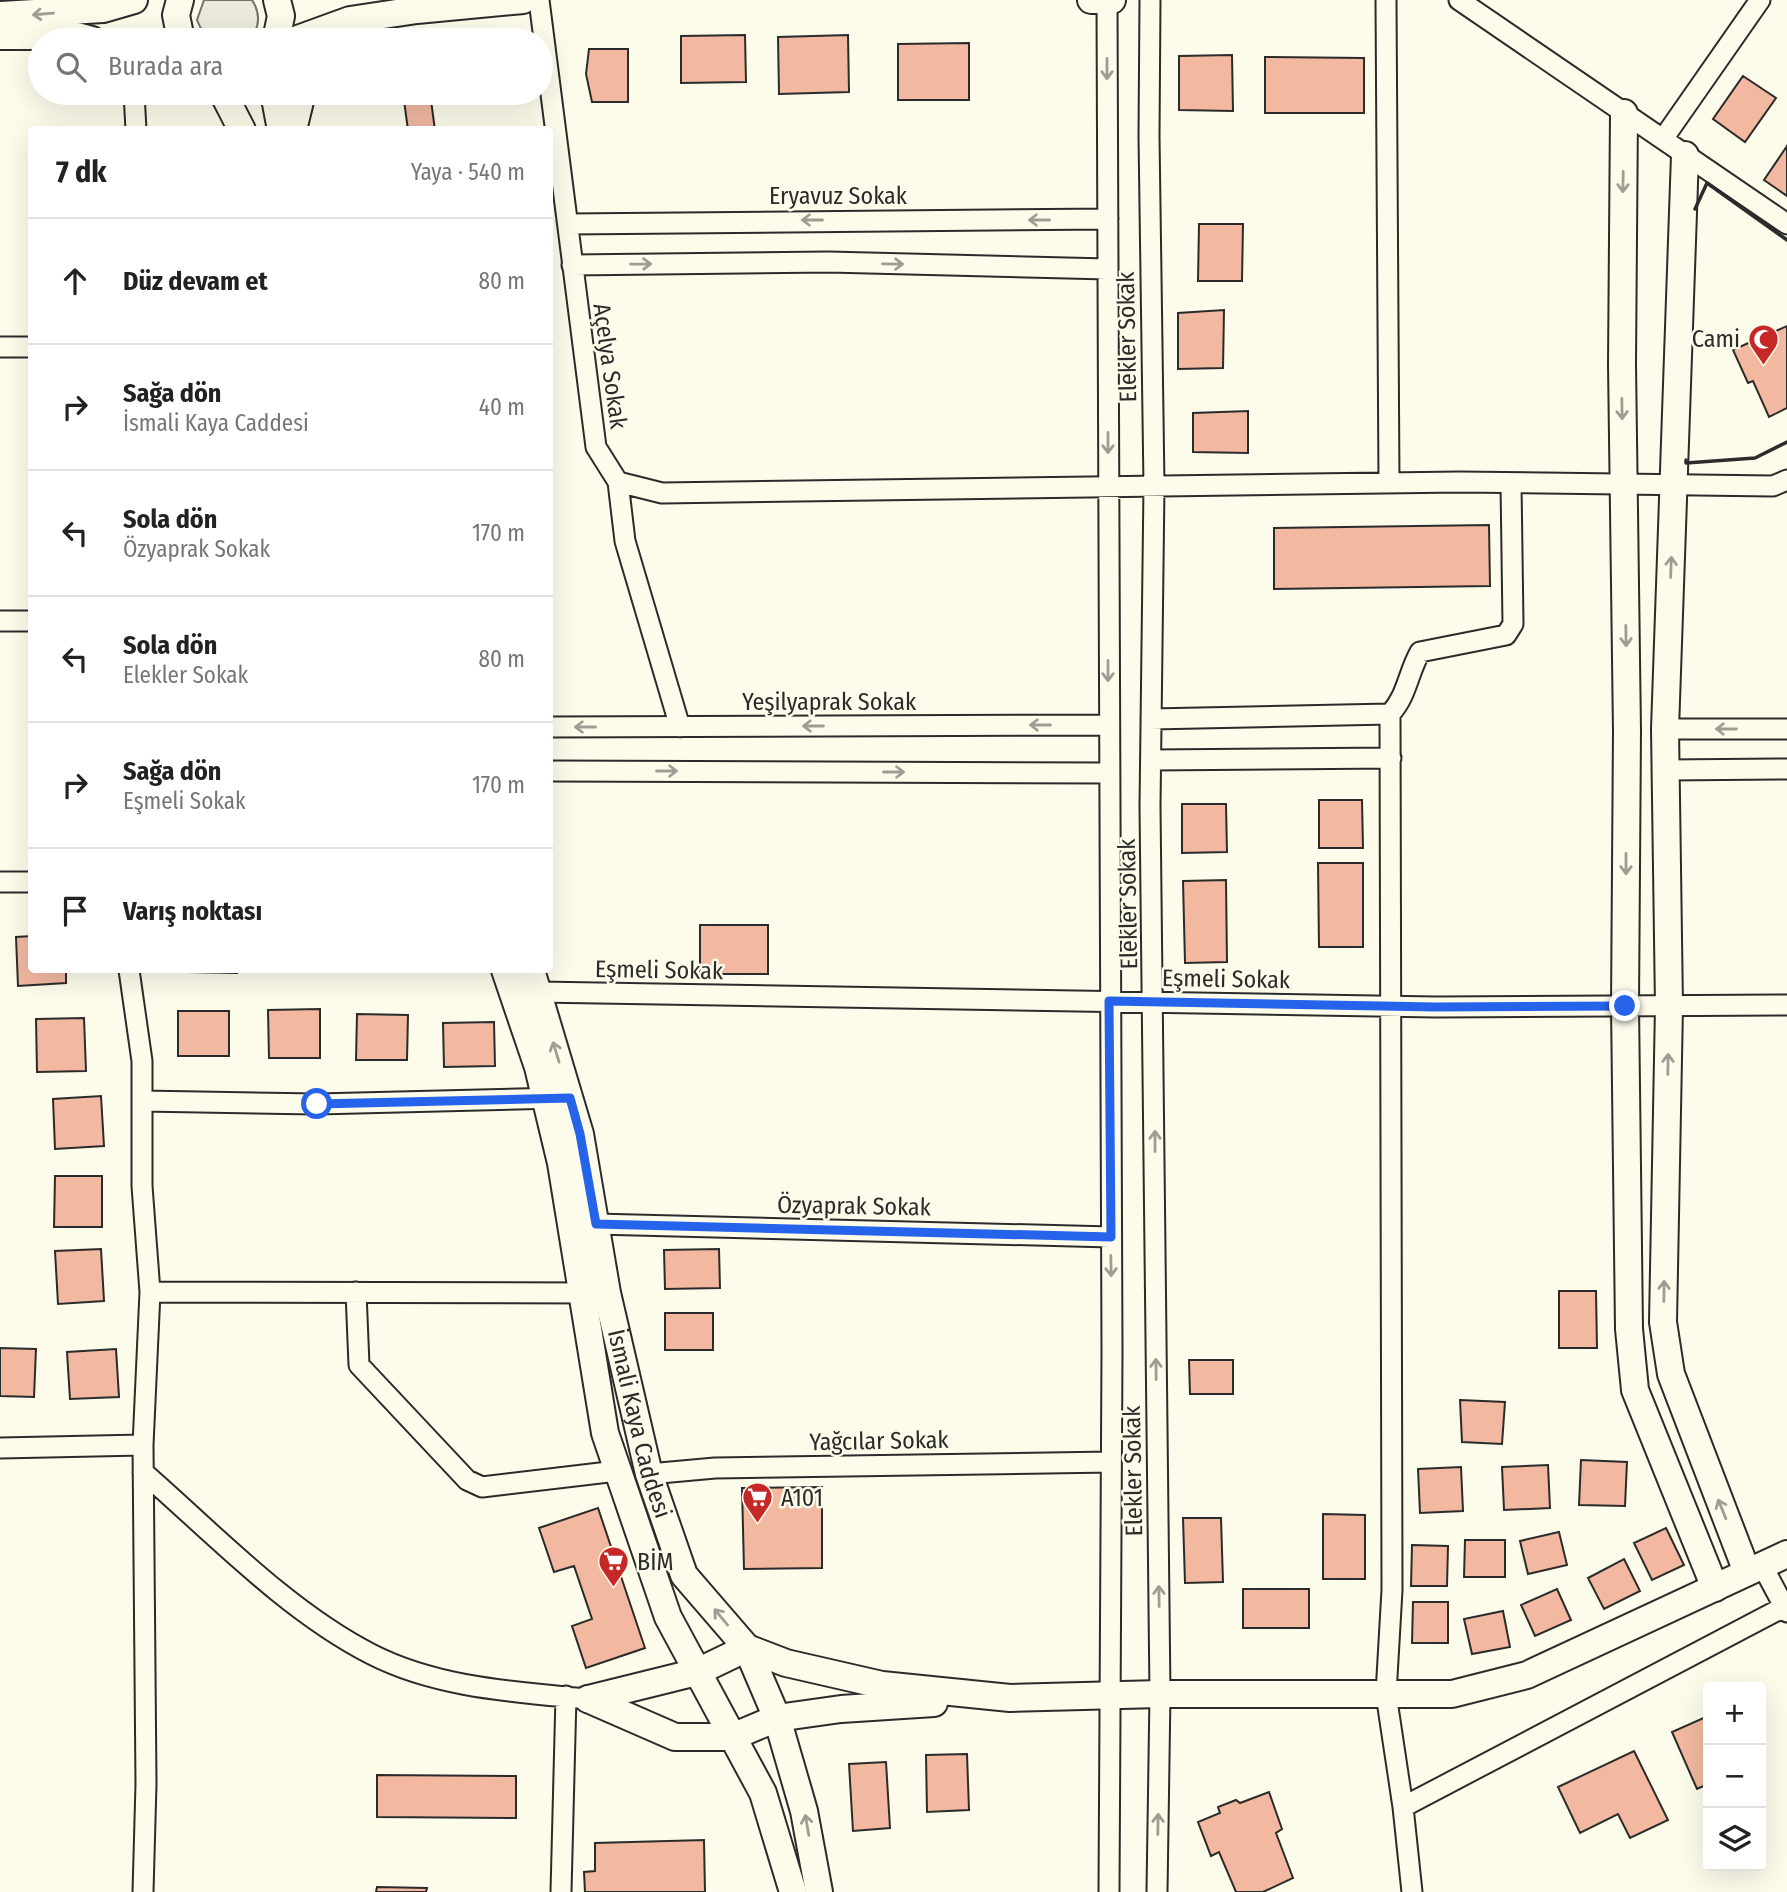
<!DOCTYPE html>
<html lang="tr">
<meta charset="utf-8">
<style>
:root{--surface:#fff;--page:#f2f2f2;--text:#222;--muted:#767676;--line:#e0e0e0}
body{margin:0;font-family:"Fira Sans Condensed",sans-serif;background:var(--page);color:var(--text)}
.controls{position:absolute;right:21px;bottom:21px;display:grid;overflow:hidden;border-radius:7px;box-shadow:0 7px 28px #0002}
.controls button{width:63px;height:63px;display:grid;place-items:center;padding:0;border:0;border-bottom:2px solid var(--line);background:var(--surface);color:var(--text);font:35px sans-serif}
.stop{position:absolute;width:21px;height:21px;margin:-16px;border:5px solid #2563eb;border-radius:50%;background:#fff}
.stop.end{background:#2563eb;border-color:#fff;box-shadow:0 2px 7px #0008}
.list{margin:0;padding:0;list-style:none}
h2{display:flex;justify-content:space-between;align-items:center;height:91px;margin:0;padding:0 28px;font-size:30px}
h2 small{font-size:23px;font-weight:400;color:var(--muted)}
.list li{display:grid;grid-template-columns:46px 1fr auto;gap:21px;align-items:center;box-sizing:border-box;height:126px;padding:0 28px;border-top:2px solid var(--line)}
.list b{display:block;font-size:26px;white-space:nowrap}
.list p{margin:0;font-size:23px;white-space:nowrap;color:var(--muted)}
.list em{font-size:23px;font-style:normal;color:var(--muted)}
.icon{flex:none;width:38px;height:38px;fill:none;stroke:currentColor;stroke-width:2;stroke-linecap:round;stroke-linejoin:round}
.map{position:relative;flex:none;width:1787px;height:1892px;overflow:hidden}
.search{position:absolute;background:var(--surface);box-shadow:0 7px 28px #0002;left:28px;top:28px;width:525px;height:77px;display:flex;align-items:center;gap:18px;box-sizing:border-box;padding:0 24px;border-radius:38px;color:var(--muted);font-size:26px}
.panel{position:absolute;background:var(--surface);box-shadow:0 7px 28px #0002;left:28px;top:126px;width:525px;height:847px;border-radius:7px}
.map>svg:first-child{display:block}
</style>
<div class="map">
<svg width="1787" height="1892" viewBox="0 0 1787 1892">
<rect width="100%" height="100%" fill="#fdfbea"/>
<path fill="#ecebdb" stroke="#74746e" stroke-width="2" d="M204,0H252C261,14 260,27 250,40H206L197,20Z"/>
<path fill="#f2b8a0" stroke="#2b2b2b" stroke-width="2" d="M745,35L746,82L681,83V36Z
M848,35L849,92L779,94L778,37Z
M969,43V100H898V44Z
M589,49H628V102H592L586,74Z
M1232,55L1233,111L1179,110V56Z
M1265,57L1364,58V113H1265Z
M1743,76L1776,98L1745,142L1713,119Z
M403,93H430L435,130H408Z
M1787,146V196L1764,180Z
M1199,224H1243L1242,281H1198Z
M1224,310L1223,368L1178,369V313Z
M1787,326V408L1769,417L1753,381L1748,383L1733,350L1755,340L1753,336L1763,331L1765,336Z
M1248,411V453L1193,452V413Z
M1489,525L1490,586L1274,589V528Z
M1319,800H1362L1363,848H1319Z
M1182,804H1226L1227,852L1182,853Z
M1318,863H1363V947H1319Z
M1226,880L1227,962L1185,963L1183,881Z
M700,925H768V974H700Z
M32,936V970H66V983L18,986L16,937Z
M187,970H237V973L187,972Z
M320,1009V1058H269L268,1010Z
M178,1011H229V1056H178Z
M357,1014L408,1015L407,1060H356Z
M84,1018L86,1071L37,1072L36,1019Z
M494,1022L495,1066L444,1067L443,1023Z
M101,1096L104,1146L55,1149L53,1099Z
M55,1176H102V1227H54Z
M101,1249L104,1301L58,1304L55,1251Z
M719,1249L720,1288L665,1289L664,1250Z
M1559,1291H1596L1597,1348H1559Z
M665,1313H713V1350H665Z
M0,1348L36,1349L34,1397L0,1396Z
M116,1349L119,1397L70,1399L67,1352Z
M1189,1360H1233V1394H1190Z
M1460,1400L1505,1402L1502,1444L1462,1442Z
M1581,1460L1627,1462L1625,1506L1579,1505Z
M1548,1465L1550,1508L1504,1510L1502,1467Z
M1461,1467L1463,1511L1420,1513L1418,1469Z
M822,1487V1568L744,1569L742,1488Z
M598,1508L645,1648L586,1668L572,1626L592,1619L574,1566L554,1572L539,1528Z
M1323,1514L1365,1515V1579H1323Z
M1183,1518H1221L1223,1582L1185,1583Z
M1666,1528L1684,1565L1652,1580L1634,1543Z
M1559,1532L1567,1565L1528,1574L1520,1541Z
M1465,1540H1505V1577H1464Z
M1412,1545L1448,1546L1447,1586H1411Z
M1624,1559L1640,1591L1604,1609L1588,1578Z
M1243,1589H1309V1628H1243Z
M1557,1589L1571,1620L1535,1636L1521,1605Z
M1413,1602H1448V1643H1412Z
M1503,1611L1510,1647L1472,1654L1464,1619Z
M1708,1716V1784L1697,1789L1672,1732Z
M1634,1751L1668,1820L1630,1838L1618,1814L1580,1833L1558,1787Z
M967,1754L969,1810L927,1812L926,1755Z
M886,1762L890,1828L853,1831L849,1764Z
M377,1775L516,1776V1818L377,1817Z
M1269,1792L1282,1829L1276,1833L1293,1878L1263,1892H1236L1219,1852L1211,1856L1198,1822L1220,1813L1218,1807L1236,1800L1240,1803Z
M704,1840L705,1892H585L584,1872L595,1871V1843Z
M377,1887L427,1888L426,1892H376Z"/>
<g fill="none" stroke-linecap="round" stroke-linejoin="round">
<defs>
<path id="street" d="M539,0L596,447L618,482L625,541L680,727
M1150,0L1149,136L1154,486L1150,806L1160,1694L1157,1892
M1386,0L1389,483
M1459,0L1787,224
M1107,1L1112,1352L1109,1892
M134,93L136,130
M1663,139L1760,0
M568,224L1108,219
M572,265L829,262L1108,269
M0,347H32
M618,482L662,493L1460,482L1773,486L1787,480
M0,621H32
M1390,714L1392,1590L1386,1694L1403,1807L1412,1892
M1151,719L1390,714C1407,696 1408,673 1420,652L1506,635L1513,624L1511,483
M550,727L1108,725
M1665,729H1787
M1151,760L1391,758
M1666,770L1787,769
M550,771L1108,773
M0,882H32
M129,970L142,1061V1186L150,1292
M538,992L1436,1007L1787,1005
M142,1101L317,1104L557,1098
M595,1224L1111,1237
M356,1292L359,1365L467,1480L482,1487L617,1471
M0,1448L143,1445
M143,1472C214,1534 287,1611 371,1654C437,1688 516,1692 588,1699
M649,1474L715,1468L1111,1462
M1762,1565L1787,1612
M1403,1807L1784,1607
M143,1892L146,1784L143,1445L150,1292L595,1293
M561,1892L566,1696"/>
<g id="secondary">
<path d="M180,0L176,15L181,40"/>
<path d="M1091,0H1112"/>
<path d="M0,15L103,9L134,0"/>
<path d="M0,36H77L92,40"/>
<path d="M276,40L281,16L277,0"/>
<path d="M295,40L350,20L417,10L523,0"/>
<path d="M223,93L242,130"/>
<path d="M274,93L281,130"/>
<path d="M1624,113L1622,364L1627,731L1625,1006L1629,1329L1635,1390L1715,1588"/>
<path d="M293,130L302,93"/>
<path d="M1685,155L1665,729L1669,1006L1663,1322L1671,1374L1747,1572"/>
<path d="M505,970L538,1067L561,1163L605,1433L668,1617L763,1793L793,1892"/>
<path id="s1" d="M531,970L580,1134L607,1293L649,1474L684,1575L747,1648L777,1718L804,1811L819,1892"/>
<path d="M588,1699L697,1672L747,1648L786,1663L882,1685L1010,1698L1160,1694H1452L1527,1675L1787,1554"/>
<path d="M588,1699L675,1737H732L777,1718L841,1709L934,1703"/>
</g>
</defs>
<use href="#street" stroke="#2b2b2b" stroke-width="23"/>
<use href="#secondary" stroke="#2b2b2b" stroke-width="30"/>
<use href="#street" stroke="#fdfbea" stroke-width="19"/>
<use href="#secondary" stroke="#fdfbea" stroke-width="26"/>
<path stroke="#2b2b2b" stroke-width="3.5" d="M1695,209L1707,183L1787,240
M1686,460V463L1755,458L1787,442"/>
</g>
<defs><path id="oneway-shaft" d="M-6 0H5M1.5-3L5.5 0L1.5 3" fill="none" stroke-width="1.6" stroke-linecap="round" stroke-linejoin="round" transform="scale(1.75)"/></defs>
<g stroke="#9e9d94">
<use href="#oneway-shaft" transform="translate(43 14) rotate(175)"/>
<use href="#oneway-shaft" transform="translate(1107 69) rotate(90)"/>
<use href="#oneway-shaft" transform="translate(1623 182) rotate(91)"/>
<use href="#oneway-shaft" transform="translate(812 220) rotate(180)"/>
<use href="#oneway-shaft" transform="translate(1039 220) rotate(180)"/>
<use href="#oneway-shaft" transform="translate(641 264) rotate(-1)"/>
<use href="#oneway-shaft" transform="translate(893 264) rotate(1)"/>
<use href="#oneway-shaft" transform="translate(1622 409) rotate(89)"/>
<use href="#oneway-shaft" transform="translate(1108 443) rotate(90)"/>
<use href="#oneway-shaft" transform="translate(1671 567) rotate(-88)"/>
<use href="#oneway-shaft" transform="translate(1626 636) rotate(89)"/>
<use href="#oneway-shaft" transform="translate(1108 671) rotate(90)"/>
<use href="#oneway-shaft" transform="translate(1040 725) rotate(180)"/>
<use href="#oneway-shaft" transform="translate(813 726) rotate(180)"/>
<use href="#oneway-shaft" transform="translate(585 727) rotate(180)"/>
<use href="#oneway-shaft" transform="translate(1726 729) rotate(180)"/>
<use href="#oneway-shaft" transform="translate(667 771)"/>
<use href="#oneway-shaft" transform="translate(894 772)"/>
<use href="#oneway-shaft" transform="translate(1626 864) rotate(90)"/>
<use href="#oneway-shaft" transform="translate(556 1052) rotate(-107)"/>
<use href="#oneway-shaft" transform="translate(1668 1064) rotate(-89)"/>
<use href="#oneway-shaft" transform="translate(1155 1141) rotate(-90)"/>
<use href="#oneway-shaft" transform="translate(1111 1266) rotate(89)"/>
<use href="#oneway-shaft" transform="translate(1664 1291) rotate(-89)"/>
<use href="#oneway-shaft" transform="translate(1156 1369) rotate(-91)"/>
<use href="#oneway-shaft" transform="translate(1722 1509) rotate(-112)"/>
<use href="#oneway-shaft" transform="translate(1159 1596) rotate(-91)"/>
<use href="#oneway-shaft" transform="translate(721 1617) rotate(-130)"/>
<use href="#oneway-shaft" transform="translate(1158 1824) rotate(-89)"/>
<use href="#oneway-shaft" transform="translate(807 1825) rotate(-100)"/>
</g>
<g fill="none" stroke-linecap="round" stroke-linejoin="round">
<path stroke="#2563eb" stroke-width="9" d="M317,1104L570,1098L580,1134L596,1224L1111,1237L1109,1001L1436,1007L1625,1006"/>
</g>
<defs>
<symbol id="mosque-pin" viewBox="-11 -11 22 30"><path d="M0 17L-7.5 6A9.5 9.5 0 1 1 7.5 6Z" fill="#c62828" stroke="#fdfbea"/><path d="M3.5-4.9A6 6 0 1 0 3.5 4.9A5 5 0 1 1 3.5-4.9Z" fill="#fff"/></symbol>
<symbol id="supermarket-pin" viewBox="-11 -11 22 30"><path d="M0 17L-7.5 6A9.5 9.5 0 1 1 7.5 6Z" fill="#c62828" stroke="#fdfbea"/><path d="M-6-5.5h2.5l.6 2H6L4.5 2H-2.5L-4.4-4H-6ZM-1.5 3.2a1.3 1.3 0 1 0 .1 0ZM3 3.2a1.3 1.3 0 1 0 .1 0Z" fill="#fff"/></symbol>
</defs>
<g fill-rule="evenodd">
<use href="#mosque-pin" x="1746" y="322" width="35" height="47"/>
<use href="#supermarket-pin" x="740" y="1480" width="35" height="47"/>
<use href="#supermarket-pin" x="596" y="1544" width="35" height="47"/>
</g>
<g text-anchor="middle" stroke-width="5" stroke-linejoin="round" paint-order="stroke">
<g font-size="24" fill="#2b2b2b" stroke="#fdfbea">
<text x="838" y="204">Eryavuz Sokak</text>
<text transform="translate(1127 337) rotate(-91)" y="8">Elekler Sokak</text>
<text transform="translate(610 366) rotate(82)" y="8">Açelya Sokak</text>
<text x="829" y="710">Yeşilyaprak Sokak</text>
<text transform="translate(1128 904) rotate(-91)" y="8">Elekler Sokak</text>
<text transform="translate(659 970) rotate(1)" y="8">Eşmeli Sokak</text>
<text transform="translate(1226 979) rotate(1)" y="8">Eşmeli Sokak</text>
<text transform="translate(854 1206) rotate(1)" y="8">Özyaprak Sokak</text>
<text dy="8" stroke="none"><textPath href="#s1" startOffset="467">İsmali Kaya Caddesi</textPath></text>
<text transform="translate(879 1441) rotate(-1)" y="8">Yağcılar Sokak</text>
<text transform="translate(1133 1471) rotate(-91)" y="8">Elekler Sokak</text>
</g>
<g font-size="24" fill="#2b2b2b" stroke="#fdfbea" text-anchor="start">
<text x="1740" y="347" text-anchor="end">Cami</text>
<text x="781" y="1506">A101</text>
<text x="637" y="1570">BİM</text>
</g>
</g>
</svg>
<div class="controls">
<button>+</button>
<button>−</button>
<button><svg class="icon" aria-label="layers" viewBox="0 0 24 24"><path d="M12 4l9 5-9 5-9-5zM3 14l9 5 9-5"/></svg></button>
</div>
<div class="stop" style="left:317px;top:1104px"></div>
<div class="stop end" style="left:1625px;top:1006px"></div>
<div class="search"><svg class="icon" aria-label="search" viewBox="0 0 24 24"><circle cx="10" cy="10" r="6"/><path d="M15 15l6 6"/></svg>Burada ara</div>
<section class="panel">
<h2>7 dk<small>Yaya · 540 m</small></h2>
<ul class="list">
<li><svg class="icon" aria-label="ahead" viewBox="0 0 24 24"><path d="M12 20V5M6 11l6-6 6 6"/></svg><div><b>Düz devam et</b></div><em>80 m</em></li>
<li><svg class="icon" aria-label="right" viewBox="0 0 24 24"><path d="M7 20v-9h11M14 6l5 5-5 5"/></svg><div><b>Sağa dön</b><p>İsmali Kaya Caddesi</p></div><em>40 m</em></li>
<li><svg class="icon" aria-label="left" viewBox="0 0 24 24"><path d="M17 20v-9H6M10 6l-5 5 5 5"/></svg><div><b>Sola dön</b><p>Özyaprak Sokak</p></div><em>170 m</em></li>
<li><svg class="icon" aria-label="left" viewBox="0 0 24 24"><path d="M17 20v-9H6M10 6l-5 5 5 5"/></svg><div><b>Sola dön</b><p>Elekler Sokak</p></div><em>80 m</em></li>
<li><svg class="icon" aria-label="right" viewBox="0 0 24 24"><path d="M7 20v-9h11M14 6l5 5-5 5"/></svg><div><b>Sağa dön</b><p>Eşmeli Sokak</p></div><em>170 m</em></li>
<li><svg class="icon" aria-label="arrive" viewBox="0 0 24 24"><path d="M6 21V4h12l-3 4 3 4H6"/></svg><div><b>Varış noktası</b></div></li>
</ul>
</section>
</div>
